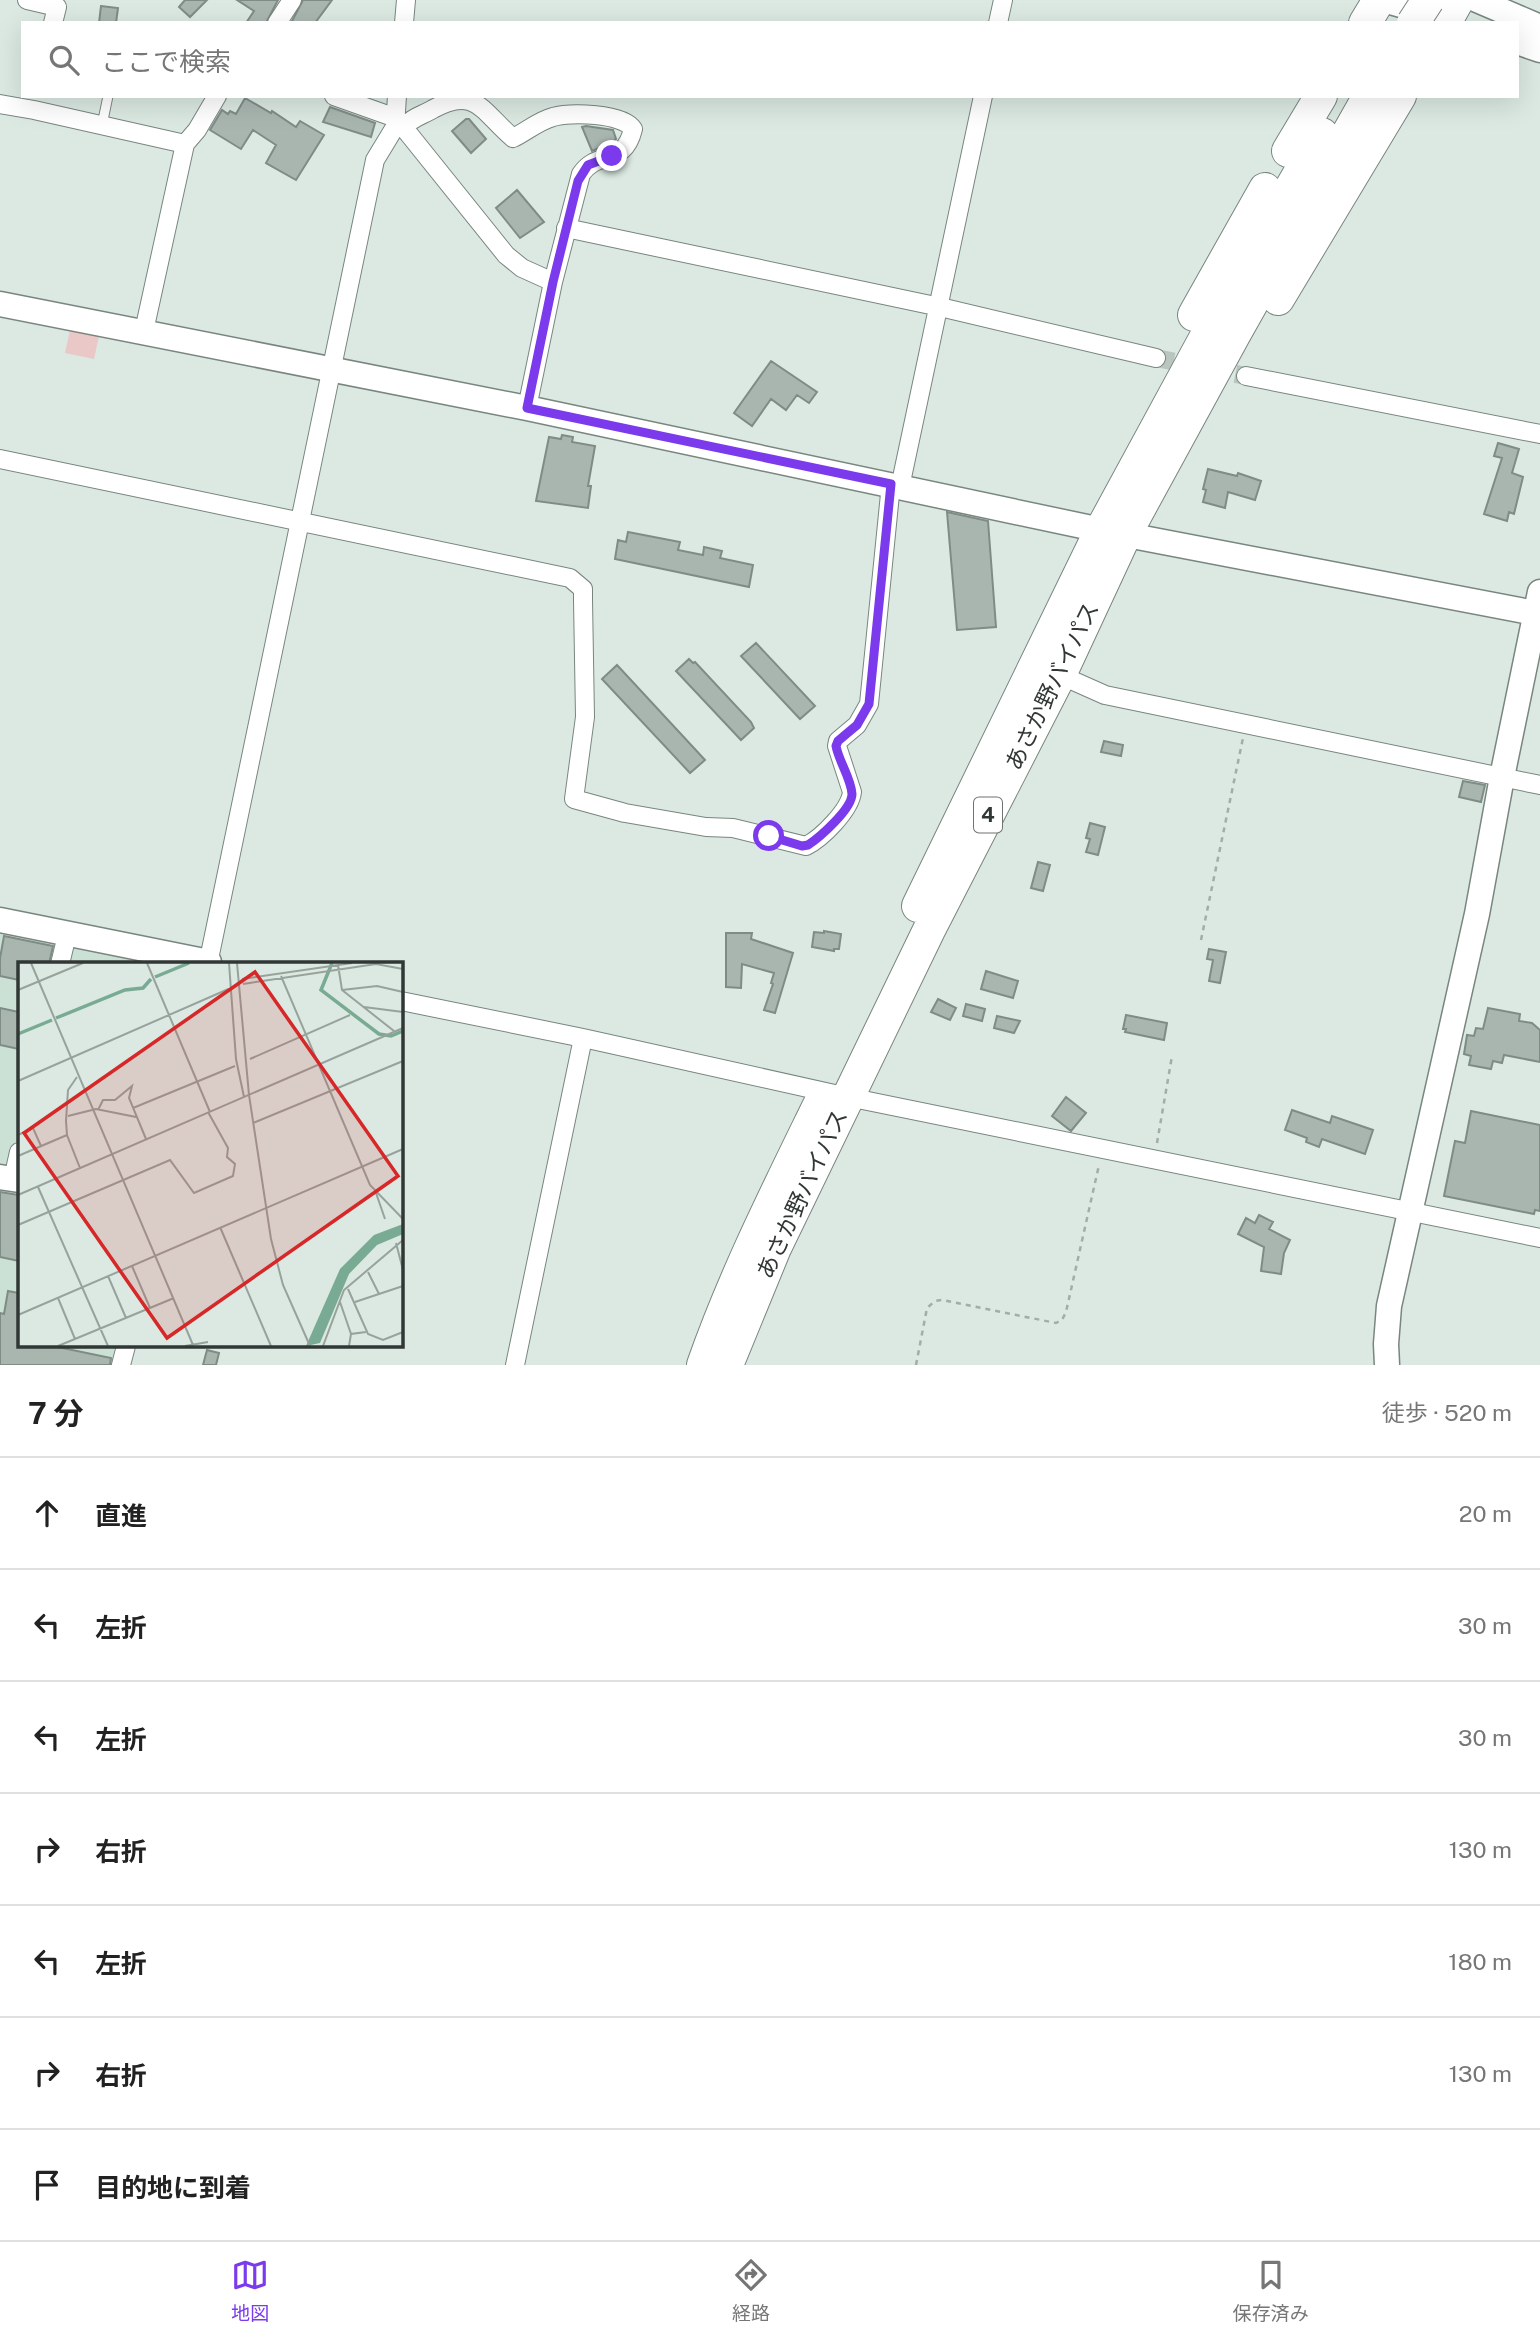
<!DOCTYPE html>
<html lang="ja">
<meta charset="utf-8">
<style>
:root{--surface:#fff;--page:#f2f2f2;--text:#222;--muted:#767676;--line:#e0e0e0;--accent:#7c3aed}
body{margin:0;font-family:"Public Sans","Noto Sans JP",sans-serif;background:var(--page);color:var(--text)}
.stop{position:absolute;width:21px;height:21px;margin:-16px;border:5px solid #7c3aed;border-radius:50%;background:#fff}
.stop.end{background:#7c3aed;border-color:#fff;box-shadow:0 2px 7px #0008}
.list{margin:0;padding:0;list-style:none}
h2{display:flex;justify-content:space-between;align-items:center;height:91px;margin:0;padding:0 28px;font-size:30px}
h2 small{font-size:23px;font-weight:400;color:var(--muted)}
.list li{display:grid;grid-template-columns:46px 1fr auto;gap:21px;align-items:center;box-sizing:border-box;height:112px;padding:0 28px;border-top:2px solid var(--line)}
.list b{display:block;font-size:26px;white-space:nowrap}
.list em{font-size:23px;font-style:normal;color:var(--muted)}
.icon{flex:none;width:38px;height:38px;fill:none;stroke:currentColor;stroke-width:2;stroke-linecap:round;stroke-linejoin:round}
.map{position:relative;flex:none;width:1540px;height:1365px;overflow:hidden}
.search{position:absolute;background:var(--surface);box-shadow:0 7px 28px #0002;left:21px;right:21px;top:21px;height:77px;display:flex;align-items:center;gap:18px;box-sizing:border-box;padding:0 24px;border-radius:0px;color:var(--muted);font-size:26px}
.sheet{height:875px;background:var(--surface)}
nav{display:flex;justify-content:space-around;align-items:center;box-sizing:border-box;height:98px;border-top:2px solid var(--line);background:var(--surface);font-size:19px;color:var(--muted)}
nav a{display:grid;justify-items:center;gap:4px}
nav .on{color:var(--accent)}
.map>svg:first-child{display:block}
</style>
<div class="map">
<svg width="1540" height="1365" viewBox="0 0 1540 1365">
<rect width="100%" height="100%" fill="#dbe9e2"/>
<path fill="#cbe1d6" d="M0,927L194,964H19V1346H127L123,1365H0Z"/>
<path fill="#e9c8c7" d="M70,330L99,336L94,359L65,353Z"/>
<path fill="#a9b6b0" stroke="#7f8c85" stroke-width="2" d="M185,0H207L190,17L179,7Z
M237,0H278L266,23H246L254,11Z
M303,0H332L315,23H291Z
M101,6L118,8L116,23H99Z
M245,98L271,113L272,111L296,127L300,121L324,135L296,180L266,163L276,145L253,130L241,149L210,130L222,110L228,114L230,111L236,114Z
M330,107L375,123L371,137L323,122Z
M466,119H469L486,139L471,153L452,131Z
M586,126L613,130L616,139L611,143L592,151L582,127Z
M517,190L544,222L520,238L496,208Z
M771,361L817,392L809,403L797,395L786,410L771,399L752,426L734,413Z
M562,435L573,437L572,442L595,446L588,486H591L588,508L536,501L549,437L561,439Z
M1498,443L1519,449L1512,473L1523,477L1514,514L1509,512L1507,521L1484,514L1502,458L1494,456Z
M1208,469L1237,476L1238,473L1261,481L1255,500L1228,492L1225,508L1203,502L1206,490L1203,489Z
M947,512L988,521L996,627L957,630Z
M628,532L680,542L678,550L703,555L704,547L722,551L720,558L753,565L749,587L615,559L618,540L626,542Z
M756,643L815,706L800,719L741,656Z
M689,659L693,663L695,662L751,722L754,728L741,740L676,671Z
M617,665L705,760L690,773L602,679Z
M1104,741L1123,745L1121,756L1101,752Z
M1463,781L1485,785L1481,802L1459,797Z
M1090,823L1105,827L1098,855L1086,852L1090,839L1086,838Z
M1038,862L1050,865L1043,891L1031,888Z
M824,931L841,934L839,949H834V951L812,947L814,932L824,933Z
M726,933H752L751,939L793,953L775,1013L764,1010L773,984L771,983L774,973L742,964L741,988L726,987Z
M4,936L53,946L49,964H19V980L0,976V958Z
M1209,949L1226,952L1220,983L1209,981L1213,960L1207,959Z
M986,971L1018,981L1013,998L981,989Z
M938,999L956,1008L950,1020L931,1012Z
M966,1004L985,1009L982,1021L963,1016Z
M0,1008L19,1012V1049L0,1045Z
M1488,1008L1520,1014L1519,1021L1532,1023L1540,1030V1062L1504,1055L1502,1063L1493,1061L1491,1069L1469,1065L1471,1056L1464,1054L1467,1035L1474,1036L1476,1028L1483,1029Z
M1126,1015L1167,1023L1164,1040L1125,1032L1126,1029H1123Z
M997,1016L1020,1021L1014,1033L994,1028Z
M1066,1097L1086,1113L1071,1131L1052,1116Z
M1292,1110L1330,1123L1332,1116L1373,1130L1365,1154L1322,1139L1319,1147L1306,1142L1307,1138L1285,1130Z
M1471,1111L1540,1125V1211L1535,1210L1534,1214L1444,1196L1455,1141L1465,1143Z
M0,1192L19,1195V1261L0,1257Z
M1259,1215L1273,1222L1269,1229L1290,1240L1284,1253L1281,1274L1261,1271L1264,1247L1238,1234L1246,1218L1255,1223Z
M8,1291L19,1293V1346H53L111,1358L110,1365H0V1313L4,1314Z
M207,1350L219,1353L216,1365H203Z"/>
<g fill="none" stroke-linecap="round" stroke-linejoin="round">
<path stroke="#b9c5bf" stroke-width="18" stroke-dasharray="18 9" stroke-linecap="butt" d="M1156,358L1246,376"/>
<defs>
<path id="lane" d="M102,125L108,96"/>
<path id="street" d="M27,0L57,7L53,23
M277,23L292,0
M404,23L406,0
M998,23L1003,0
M334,96L396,118L506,255L522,268L553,282
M0,104L34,110L185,144
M404,127C411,118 423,115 433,109C476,85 483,113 513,138C526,132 538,121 553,117C570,112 623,113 633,129C624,167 598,149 581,174L553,282L527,408
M566,228L940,307L1156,358
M144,331L185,144L197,130L217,96
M1246,376L1540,434
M0,459L570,578L583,589V600L585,717L574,799L625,813L706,827L733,828L806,846C822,838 850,810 852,792L837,746L838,741L857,725L869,704L891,484
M900,487L983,96
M1060,675L1105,695L1540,785
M60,964L67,935
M208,964L375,160L395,127L397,96
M401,1001L583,1038L848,1097L1540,1238
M13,1179L19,1152
M121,1365L126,1346
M515,1365L583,1038"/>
<path id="secondary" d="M1477,0L1540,27
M1517,42L1540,50
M0,304L527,408L1101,530L1540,614
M0,920L209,962
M0,1177L19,1180
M1387,1365L1386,1344L1389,1306L1477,914L1502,777L1540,592"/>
<path id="primary" d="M1387,0L1440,15"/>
<path id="highway" d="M1365,23L1379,0
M1445,23L1458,0
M1288,151L1321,96
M1278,299L1400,96
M1194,315L1265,189
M918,906L1101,530L1215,320L1322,134
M703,1365C735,1274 778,1189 820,1103
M727,1365L775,1248L929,930L1060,675L1126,533L1234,335L1369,96"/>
</defs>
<use href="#lane" stroke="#79867f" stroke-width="11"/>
<use href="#street" stroke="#79867f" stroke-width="20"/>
<use href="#secondary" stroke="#79867f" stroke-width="27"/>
<use href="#primary" stroke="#79867f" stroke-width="29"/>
<use href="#highway" stroke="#79867f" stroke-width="34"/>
<path stroke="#a2ada8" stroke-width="2.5" stroke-dasharray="5 5" stroke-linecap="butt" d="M1201,940L1243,738
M1157,1143L1172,1056
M916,1365L927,1308L935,1301L942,1300L1056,1323L1062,1320L1066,1312L1099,1165"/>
<use href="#lane" stroke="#fff" stroke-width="9"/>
<use href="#street" stroke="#fff" stroke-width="18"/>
<use href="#secondary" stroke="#fff" stroke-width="24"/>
<use href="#primary" stroke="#fff" stroke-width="26"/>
<use href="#highway" stroke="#fff" stroke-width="32"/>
<defs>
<path id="highway-bridge" d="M1413,23L1428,0"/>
</defs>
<use href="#highway-bridge" stroke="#79867f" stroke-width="34" stroke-linecap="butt"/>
<use href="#highway-bridge" stroke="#fff" stroke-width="32"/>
</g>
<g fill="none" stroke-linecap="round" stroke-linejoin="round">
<path stroke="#7c3aed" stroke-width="9" d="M612,156L588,165L578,181L553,282L527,408L891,484L869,704L857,725L838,741L836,746C839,762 851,778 852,794C852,809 820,837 808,845L802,846L769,836"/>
</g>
<g text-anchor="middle" stroke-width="5" stroke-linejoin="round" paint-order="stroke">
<rect fill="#fff" stroke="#6f7371" stroke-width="2" x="974" y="797.5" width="28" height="35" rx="5"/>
<g font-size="21" font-weight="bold" fill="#313734">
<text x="988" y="822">4</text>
</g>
<g font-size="23" fill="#313734" stroke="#fff">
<text transform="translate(1052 686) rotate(-64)" y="8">あさか野バイパス</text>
<text transform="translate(802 1194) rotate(-65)" y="8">あさか野バイパス</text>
</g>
</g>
<g transform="translate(18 962)">
<rect width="385" height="385" fill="#dbe9e2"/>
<path d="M385,262V272L359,283L331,312L302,381L288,384L322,307L356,273Z" fill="#79aa93"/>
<path fill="none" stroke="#79aa93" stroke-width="3.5" d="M314,1L303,28L361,72L373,74L385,69M137,15L171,1M38,56L107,28L125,26L133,17M0,72L34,58"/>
<path fill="none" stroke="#97a29c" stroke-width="2" d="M13,1L175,383M129,1L192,150M211,1L218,97L226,135M219,1L231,133L253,277L265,323L292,384M320,3L324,28L376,69M263,14L352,223L385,257M224,17L334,1M225,22L358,2L385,7M0,28L65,1M324,28L359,24L385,30M346,45L385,50M232,97L332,53M59,115L50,128L48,159L49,173L62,206M0,119L215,25M115,146L217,104M80,148L85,138H97L114,124L111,136L128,177M50,154L78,147L118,155M235,161L385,99M0,173L15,166L23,184M0,194L49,173M20,225L90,384M358,231L367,257M0,233L385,66M0,263L152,198L176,231L215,214L217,202L209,195L210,186L190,150M202,265L253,384M378,281L385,308M114,304L132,346M350,310L361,332M90,314L108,356M330,327L350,372L365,378L385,370M40,336L57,377M322,340L333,372M337,340L385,324M0,353L385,187M40,384L156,336M167,384L190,380M305,384L326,328L385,278M331,384L333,372L348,370"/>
<path fill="#d62828" fill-opacity="0.15" stroke="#d62828" stroke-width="3.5" d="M237,10L380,214L149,376L6,171Z"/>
<rect width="385" height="385" fill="none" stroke="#313734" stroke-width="3.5"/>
</g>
</svg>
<div class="stop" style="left:769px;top:836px"></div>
<div class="stop end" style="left:612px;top:156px"></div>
<div class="search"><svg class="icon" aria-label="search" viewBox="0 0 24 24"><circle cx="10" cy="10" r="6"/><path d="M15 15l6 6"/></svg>ここで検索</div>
</div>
<section class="sheet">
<h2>7 分<small>徒歩 · 520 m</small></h2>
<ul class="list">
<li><svg class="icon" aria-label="ahead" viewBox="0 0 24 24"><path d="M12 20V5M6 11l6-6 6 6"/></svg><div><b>直進</b></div><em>20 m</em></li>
<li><svg class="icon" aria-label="left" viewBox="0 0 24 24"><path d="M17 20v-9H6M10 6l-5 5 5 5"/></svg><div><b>左折</b></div><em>30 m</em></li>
<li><svg class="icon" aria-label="left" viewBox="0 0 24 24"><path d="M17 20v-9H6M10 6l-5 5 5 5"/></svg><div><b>左折</b></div><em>30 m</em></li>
<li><svg class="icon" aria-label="right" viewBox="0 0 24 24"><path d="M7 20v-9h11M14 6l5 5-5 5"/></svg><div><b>右折</b></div><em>130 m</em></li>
<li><svg class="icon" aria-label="left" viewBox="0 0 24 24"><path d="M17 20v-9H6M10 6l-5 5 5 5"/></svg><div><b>左折</b></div><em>180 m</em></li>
<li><svg class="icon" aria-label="right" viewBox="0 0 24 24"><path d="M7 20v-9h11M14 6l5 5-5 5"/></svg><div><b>右折</b></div><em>130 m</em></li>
<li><svg class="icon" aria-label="arrive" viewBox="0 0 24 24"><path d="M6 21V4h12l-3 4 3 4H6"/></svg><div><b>目的地に到着</b></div></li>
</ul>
</section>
<nav>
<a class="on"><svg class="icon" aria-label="map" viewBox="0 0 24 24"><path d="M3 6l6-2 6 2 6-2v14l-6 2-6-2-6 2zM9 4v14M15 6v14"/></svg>地図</a>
<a><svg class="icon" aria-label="directions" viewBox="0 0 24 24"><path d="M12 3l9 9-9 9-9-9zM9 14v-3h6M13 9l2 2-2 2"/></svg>経路</a>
<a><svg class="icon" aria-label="saved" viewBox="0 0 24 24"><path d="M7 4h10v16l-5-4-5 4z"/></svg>保存済み</a>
</nav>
